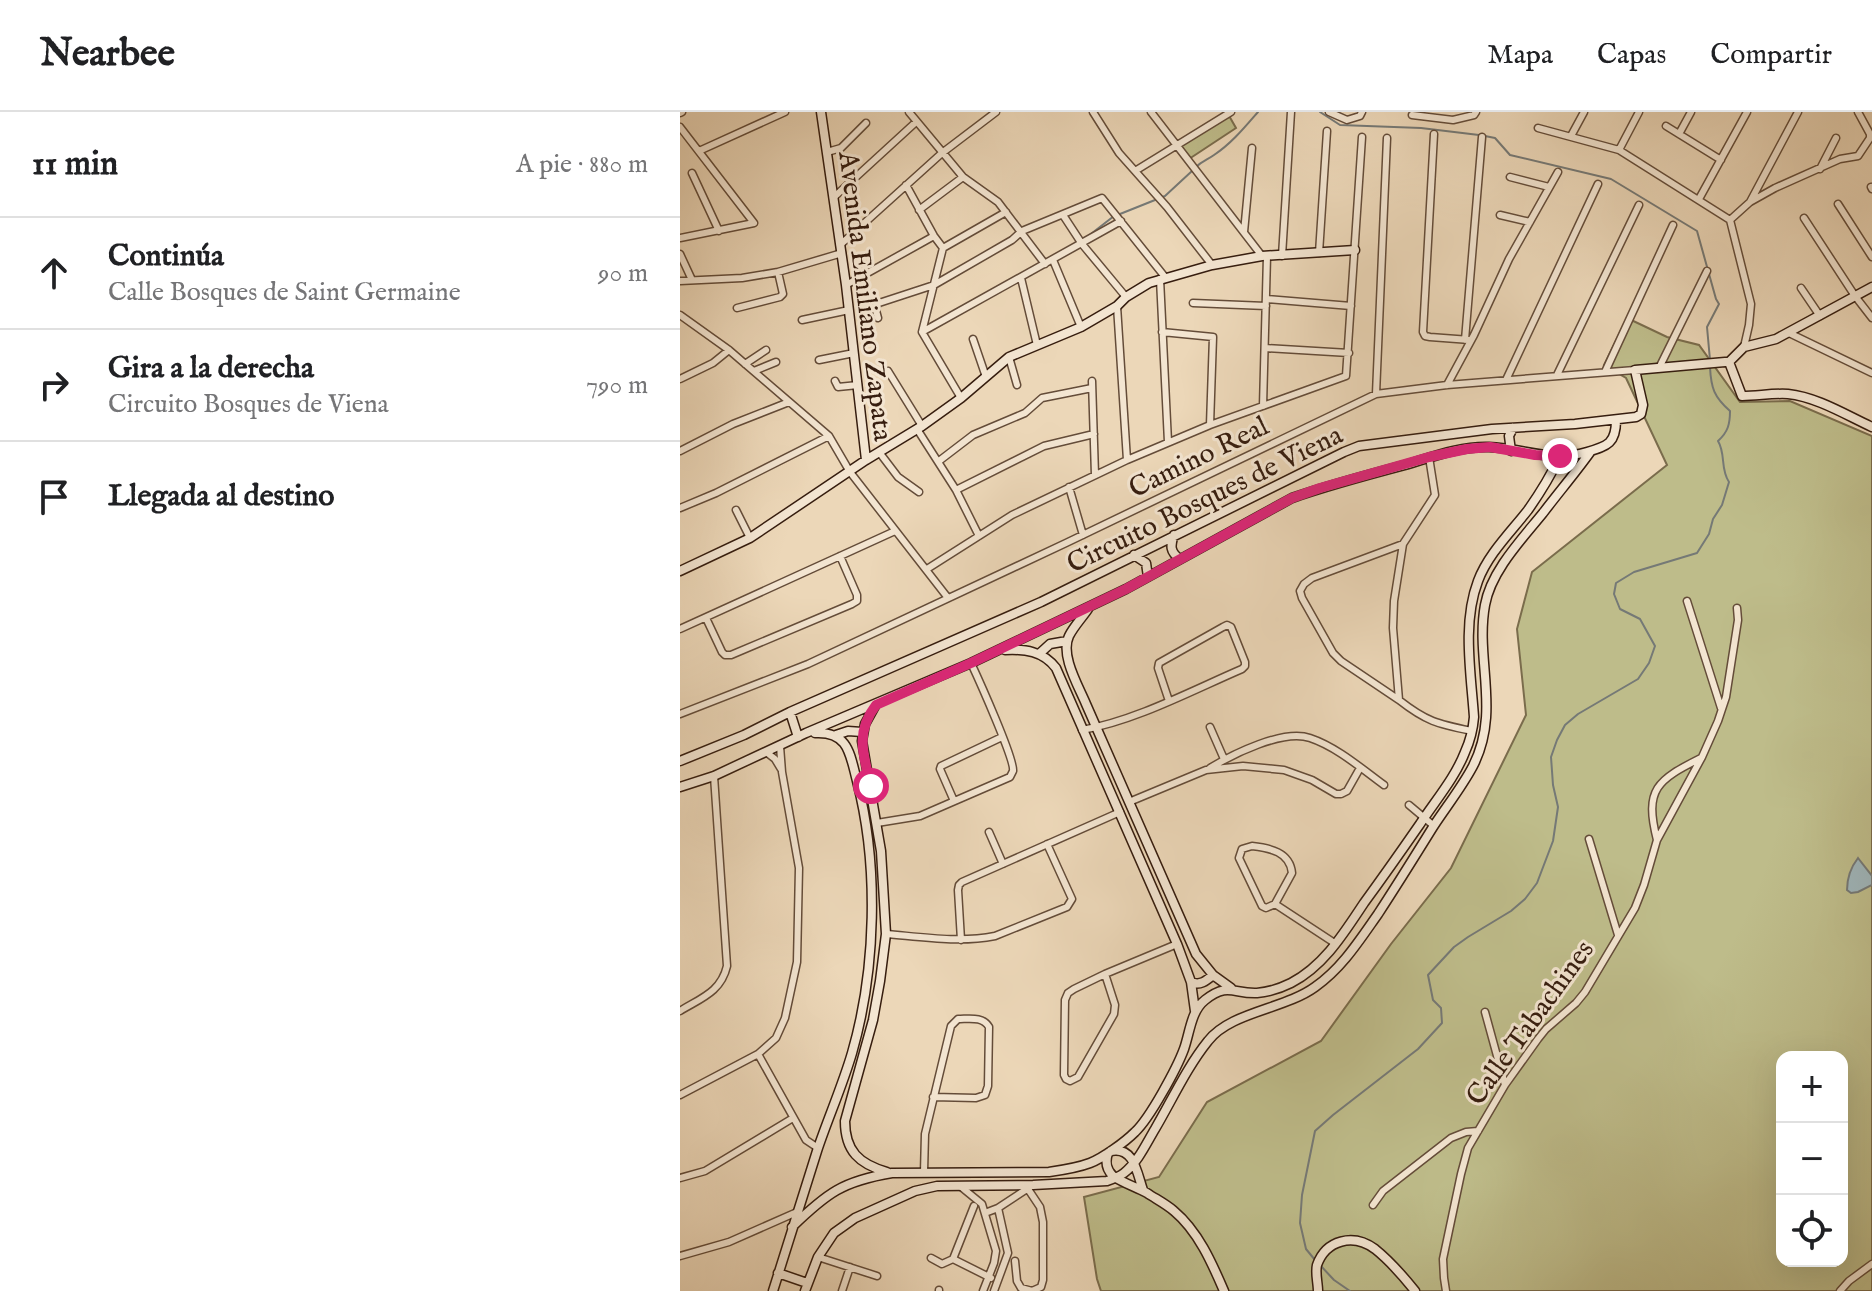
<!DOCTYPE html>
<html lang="es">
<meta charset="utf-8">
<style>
:root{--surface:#fff;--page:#f2f2f2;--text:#202124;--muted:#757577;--line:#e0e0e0}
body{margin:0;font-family:"IM FELL English",serif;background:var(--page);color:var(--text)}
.controls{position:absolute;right:24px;bottom:24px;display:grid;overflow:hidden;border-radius:16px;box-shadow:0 8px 32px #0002}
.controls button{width:72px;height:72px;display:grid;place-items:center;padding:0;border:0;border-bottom:2px solid var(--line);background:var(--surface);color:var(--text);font:40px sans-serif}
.stop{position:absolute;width:24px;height:24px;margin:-18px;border:6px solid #db2777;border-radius:50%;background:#fff}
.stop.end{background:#db2777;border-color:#fff;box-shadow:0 2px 8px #0008}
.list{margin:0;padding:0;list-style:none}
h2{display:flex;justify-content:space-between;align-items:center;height:104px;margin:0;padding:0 32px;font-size:34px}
h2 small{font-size:26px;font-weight:400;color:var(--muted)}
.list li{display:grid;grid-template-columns:52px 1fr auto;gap:24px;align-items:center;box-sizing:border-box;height:112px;padding:0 32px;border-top:2px solid var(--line)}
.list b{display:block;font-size:30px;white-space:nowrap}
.list p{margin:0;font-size:26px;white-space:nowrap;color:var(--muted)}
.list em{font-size:26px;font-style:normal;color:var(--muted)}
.icon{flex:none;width:44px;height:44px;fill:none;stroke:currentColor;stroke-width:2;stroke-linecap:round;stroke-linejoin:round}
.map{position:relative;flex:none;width:1192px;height:1179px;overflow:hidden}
header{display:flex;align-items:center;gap:48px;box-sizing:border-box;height:112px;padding:0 40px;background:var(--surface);border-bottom:2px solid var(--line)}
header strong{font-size:38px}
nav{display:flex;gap:44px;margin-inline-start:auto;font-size:28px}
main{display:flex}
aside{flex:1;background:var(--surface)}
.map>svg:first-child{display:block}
</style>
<header>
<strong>Nearbee</strong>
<nav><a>Mapa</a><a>Capas</a><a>Compartir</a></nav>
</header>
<main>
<aside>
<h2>11 min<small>A pie · 880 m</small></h2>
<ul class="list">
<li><svg class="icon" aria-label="ahead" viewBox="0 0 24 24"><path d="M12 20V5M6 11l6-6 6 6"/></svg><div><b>Continúa</b><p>Calle Bosques de Saint Germaine</p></div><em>90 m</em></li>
<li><svg class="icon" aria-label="right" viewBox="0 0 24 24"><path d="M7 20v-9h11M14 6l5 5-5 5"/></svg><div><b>Gira a la derecha</b><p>Circuito Bosques de Viena</p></div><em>790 m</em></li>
<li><svg class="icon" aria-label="arrive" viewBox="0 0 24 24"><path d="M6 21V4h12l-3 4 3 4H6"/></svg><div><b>Llegada al destino</b></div></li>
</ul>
</aside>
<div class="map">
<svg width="1192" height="1179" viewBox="0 0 1192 1179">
<rect width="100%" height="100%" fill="#ecd7b8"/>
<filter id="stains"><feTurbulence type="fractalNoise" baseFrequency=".0025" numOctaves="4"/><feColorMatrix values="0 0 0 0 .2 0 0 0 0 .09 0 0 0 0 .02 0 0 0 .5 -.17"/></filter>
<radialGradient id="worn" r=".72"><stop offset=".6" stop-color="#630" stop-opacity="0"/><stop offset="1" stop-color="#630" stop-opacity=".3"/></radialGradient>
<path fill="#bebc8a" stroke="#7a6c4c" stroke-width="2" fill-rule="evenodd" d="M548,2L556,16L509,47L498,34Z
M947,206L987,225L1019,233L1060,290L1110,289L1192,324V1179H421L417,1167L404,1085L479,1065L527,990L641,929L711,832L771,756L846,603L837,517L852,460L987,353L946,266L924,253ZM1102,945H1162V1149H1102Z"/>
<path fill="#9fb6bb" stroke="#757976" stroke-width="2" d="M1178,746L1192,764V773L1178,780L1171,781L1167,778C1167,766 1171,755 1178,746Z"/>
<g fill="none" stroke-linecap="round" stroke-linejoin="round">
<path stroke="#757976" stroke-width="2" d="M640,0L660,13L741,16L799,23
M805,24L815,26L830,43L931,67L1017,119L1036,187L1039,192L1027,215L1030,248
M516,55C522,49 527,48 534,43C551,32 565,15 578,0
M440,102L485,84L512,59
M407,125L434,104
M635,1148L626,1137L620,1111L622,1083L635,1019L653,1003L738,937L762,911L761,896L753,888L748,863L774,835L788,825L831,799L845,787L857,771L873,729L878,695L873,673L871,645L877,628L885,613L898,602L958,567L969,551L975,534L960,507L940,497L934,482L936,471L954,460L1017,441L1029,422L1033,407L1042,393L1049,370C1040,357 1046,342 1038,329C1048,320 1050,312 1050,299C1034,285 1031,276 1030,255
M640,1153L654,1168L670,1179"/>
<defs>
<path id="street" d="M229,0L283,65L318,90L365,152
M413,0L439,41L487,95L532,153
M471,0L582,144
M649,0L667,8L680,4L682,0
M0,1L2,0
M732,3L773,8L794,3L796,0
M986,14L1041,48
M0,15L74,111L0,126
M858,16L939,38L1050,108L1071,192L1069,213L1064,235
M754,22L743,220L745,224L750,225L790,228
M999,22L1011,0
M891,24L904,0
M939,38L959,0
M19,39L105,0
M147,40L161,36L186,11
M1140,57L1156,26
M455,59L551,0
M12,61L39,119
M830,65L869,75
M226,73L254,124L263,136L242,220L281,286
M1191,75L1192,77
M153,86L236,10
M1019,87L1067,0
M1070,90L1118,0
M1158,92L1192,145
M239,98L283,65
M383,103L402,132L446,185
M820,103L850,110
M1124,106L1175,184L1192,206
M1050,108L1070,90L1095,76L1160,47L1178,44L1190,26V22L1178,0
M564,120L572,36
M160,133L262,41L316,0
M263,136L326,100
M639,141L647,19
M0,142L12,168
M602,144L611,0
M373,148L401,215
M341,166L357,233
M480,167L488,330
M0,169L62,166L98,160L162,141
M166,173L254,124
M1121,176L1140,204
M586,187L671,194
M513,191L586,194
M437,194L447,348
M57,196L100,185L103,182L98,160
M0,203L49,238L149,324L170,360L268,486
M198,206L195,195L199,191L254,173L332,128L342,119L422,86L485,165
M122,208L169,198
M242,220L441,109
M482,220L533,225L530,313
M1109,221L1192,261
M293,227L306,265
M785,228L802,25
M585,236L669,241
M329,245L337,273
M139,248L174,241
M65,252L86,238
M979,256L1027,159
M74,259L96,250
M208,259L242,314
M925,260L993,113
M877,263L959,93
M0,267L33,251L49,238
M826,268L918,72
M155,269L158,275L178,273
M412,269L415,363
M767,273L794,223L829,147L878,60
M696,282L707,26
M583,294L587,144
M237,317L276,378L299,424
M0,339L53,312L109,290
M199,340L218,365L239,380
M749,345L755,383L723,432L714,489L713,516L719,588C747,610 758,612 792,619
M259,349L293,323L345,301L362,286L412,276
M389,375L403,423
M276,378L364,334L414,322
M0,396L36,381L149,324
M56,398L70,426
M247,457L332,403L447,348L530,313L666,264L682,25
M1007,489L1041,596
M26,506L42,540L45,543H51L172,492L177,489V483L160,444
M0,517L215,419
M719,588L661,549L653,541L622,486L620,479L624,472L632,466L723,432
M0,602L128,552L386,431L696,282L767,273L955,258
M530,615L544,647
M402,618C455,609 513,578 562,557L565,554V550L551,515L547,513L543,515L479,551L478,556L489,589
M86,640L95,647L101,657
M530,656C553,642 603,617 630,626C657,635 682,657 704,673
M274,689L260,657L261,654L322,625
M449,690L526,658L563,654L604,658L632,668L656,682H661L667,679L680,656
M729,693L754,714
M197,711L240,704L330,665C331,663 332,661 333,659C335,648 298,566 291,551
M309,720L323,752
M909,727L938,823
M977,728C964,677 977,668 1021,646
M572,734C590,736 610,740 612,761L595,792L586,796L582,794L559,746L562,737Z
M595,792L656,832
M206,822C242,825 279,831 315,824L387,795L392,787L367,732
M281,828L278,778L279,773L282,770L440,700
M425,862L435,893L434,902L398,965L390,969L386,967L384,963L385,888L388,881L394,877L425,862L497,832
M0,899C21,886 41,880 47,854L34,664
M805,900L825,973
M78,942L126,1028L138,1036
M0,983L78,942L96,926L105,906L117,850L119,756L102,660L100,634
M244,1060L245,1022L271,914L278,907C289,907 303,904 309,915L308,974L305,983L296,986L253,985
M0,1066L25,1059L113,1006
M280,1074L302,1092L316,1139L314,1151L303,1179
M693,1093L703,1079L771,1026L786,1020L798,1019
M305,1101L318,1096L350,1075
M0,1144L49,1130L117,1100
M138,1145L197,1164
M251,1146L262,1152L273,1147L294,1094
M273,1147L311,1166
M335,1149L337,1169L341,1176L352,1179L361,1175L363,1168V1110L360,1095L348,1077
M162,1179L170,1155
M259,1179V1178
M314,1179L328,1141L318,1096
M766,1179L764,1166L763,1147L781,1062L788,1036L825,973L858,927L866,917L896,891L905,880L955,796L964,773L977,728L1022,645L1038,609L1046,585L1058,508L1057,496
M1160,1179L1169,1169L1192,1152"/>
<path id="secondary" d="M141,0L166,173L186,348
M1049,250L1064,235L1096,227L1192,175
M831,339L829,324L833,316
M494,423C490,434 490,440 500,447
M454,443L466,451L468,465
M0,459L70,426L186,348L242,314L281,286L329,245L401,215L437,194L446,185L469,171L532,153L582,144L675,138
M408,497C402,506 394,514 389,524C380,543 398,573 406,592L516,842L533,863L551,876
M325,538C345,537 363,539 376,556L497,832L511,870L515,899
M359,542L370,532L387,529
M195,594L185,612L182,629L201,739L206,822L200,869L193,908L165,1009C165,1039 179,1052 207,1060
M110,600L118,625
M156,623L168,619L182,620
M0,649L64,623L110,600L361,490L664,340L679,334L812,317L895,312L956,305L961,302L963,293L955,258L1045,250H1049L1062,284C1078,284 1092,281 1108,282C1137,285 1166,303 1192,315
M0,675L34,664L126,621L291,551L446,477L612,386C649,373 687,363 725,353C752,345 780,334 809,335C845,336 869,351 907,340C928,334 936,331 936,308
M511,870C520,874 526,869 533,863
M431,1039C454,1034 457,1061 463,1078
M428,1041C425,1050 426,1057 433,1064C443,1071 456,1075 467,1081C476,1087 486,1092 494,1099C518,1119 532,1151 544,1179
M112,1115C147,1081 163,1069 212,1061L369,1060C383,1058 397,1056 410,1051C423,1046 445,1030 455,1020C470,1006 497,956 504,937C510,920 511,899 525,888C548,870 553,882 577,881C588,880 601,876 611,871C644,854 664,821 684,791C703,765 722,738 740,712C755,689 775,666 785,640C790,629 793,617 794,605C791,561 782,511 798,469C808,442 831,420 848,398C860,381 871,363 880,344
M98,1161L127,1171
M93,1179C108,1132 122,1086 137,1039C148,1006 162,975 172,941C196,858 199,754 177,669C170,643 169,619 135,621
M125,1179L138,1145L154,1121L175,1106L235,1079L257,1074L353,1073L427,1069C433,1067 439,1065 444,1061C458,1050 466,1032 475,1017C492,988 507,955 528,929C550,900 605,897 635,875C662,856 679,829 698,802C717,773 735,744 753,715C766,695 782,675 793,654C821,599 795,548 805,493C811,459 842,427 863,401C879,380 896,360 911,339
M638,1179C638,1171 635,1161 637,1153C646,1128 673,1121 695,1137C710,1149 723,1164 735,1179"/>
</defs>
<use href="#street" stroke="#644c39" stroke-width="9"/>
<use href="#secondary" stroke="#361d0f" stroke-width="11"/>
<use href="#street" stroke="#f3e5d1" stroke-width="6"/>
<use href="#secondary" stroke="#f3e5d1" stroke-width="8"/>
</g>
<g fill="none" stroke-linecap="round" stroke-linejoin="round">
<path stroke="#db2777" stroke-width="10" d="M191,674C183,643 175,620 196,593L291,551L446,477L612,386L640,376L749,345L787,337L810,335L855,343L880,344"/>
</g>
<g text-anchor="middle" stroke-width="6" stroke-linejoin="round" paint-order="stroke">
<g font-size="28" fill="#361d0f" stroke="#f3e5d1">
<text transform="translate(187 184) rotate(83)" y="10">Avenida Emiliano Zapata</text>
<text transform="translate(518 344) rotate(-26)" y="10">Camino Real</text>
<text transform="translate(524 386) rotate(-26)" y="10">Circuito Bosques de Viena</text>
<text transform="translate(849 910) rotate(-54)" y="10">Calle Tabachines</text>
</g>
</g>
<rect width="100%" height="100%" filter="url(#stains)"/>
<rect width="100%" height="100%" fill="url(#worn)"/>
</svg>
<div class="controls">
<button>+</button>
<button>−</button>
<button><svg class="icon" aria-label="locate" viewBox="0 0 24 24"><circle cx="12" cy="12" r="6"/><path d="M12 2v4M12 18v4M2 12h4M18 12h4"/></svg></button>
</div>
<div class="stop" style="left:191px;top:674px"></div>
<div class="stop end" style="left:880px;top:344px"></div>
</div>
</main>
